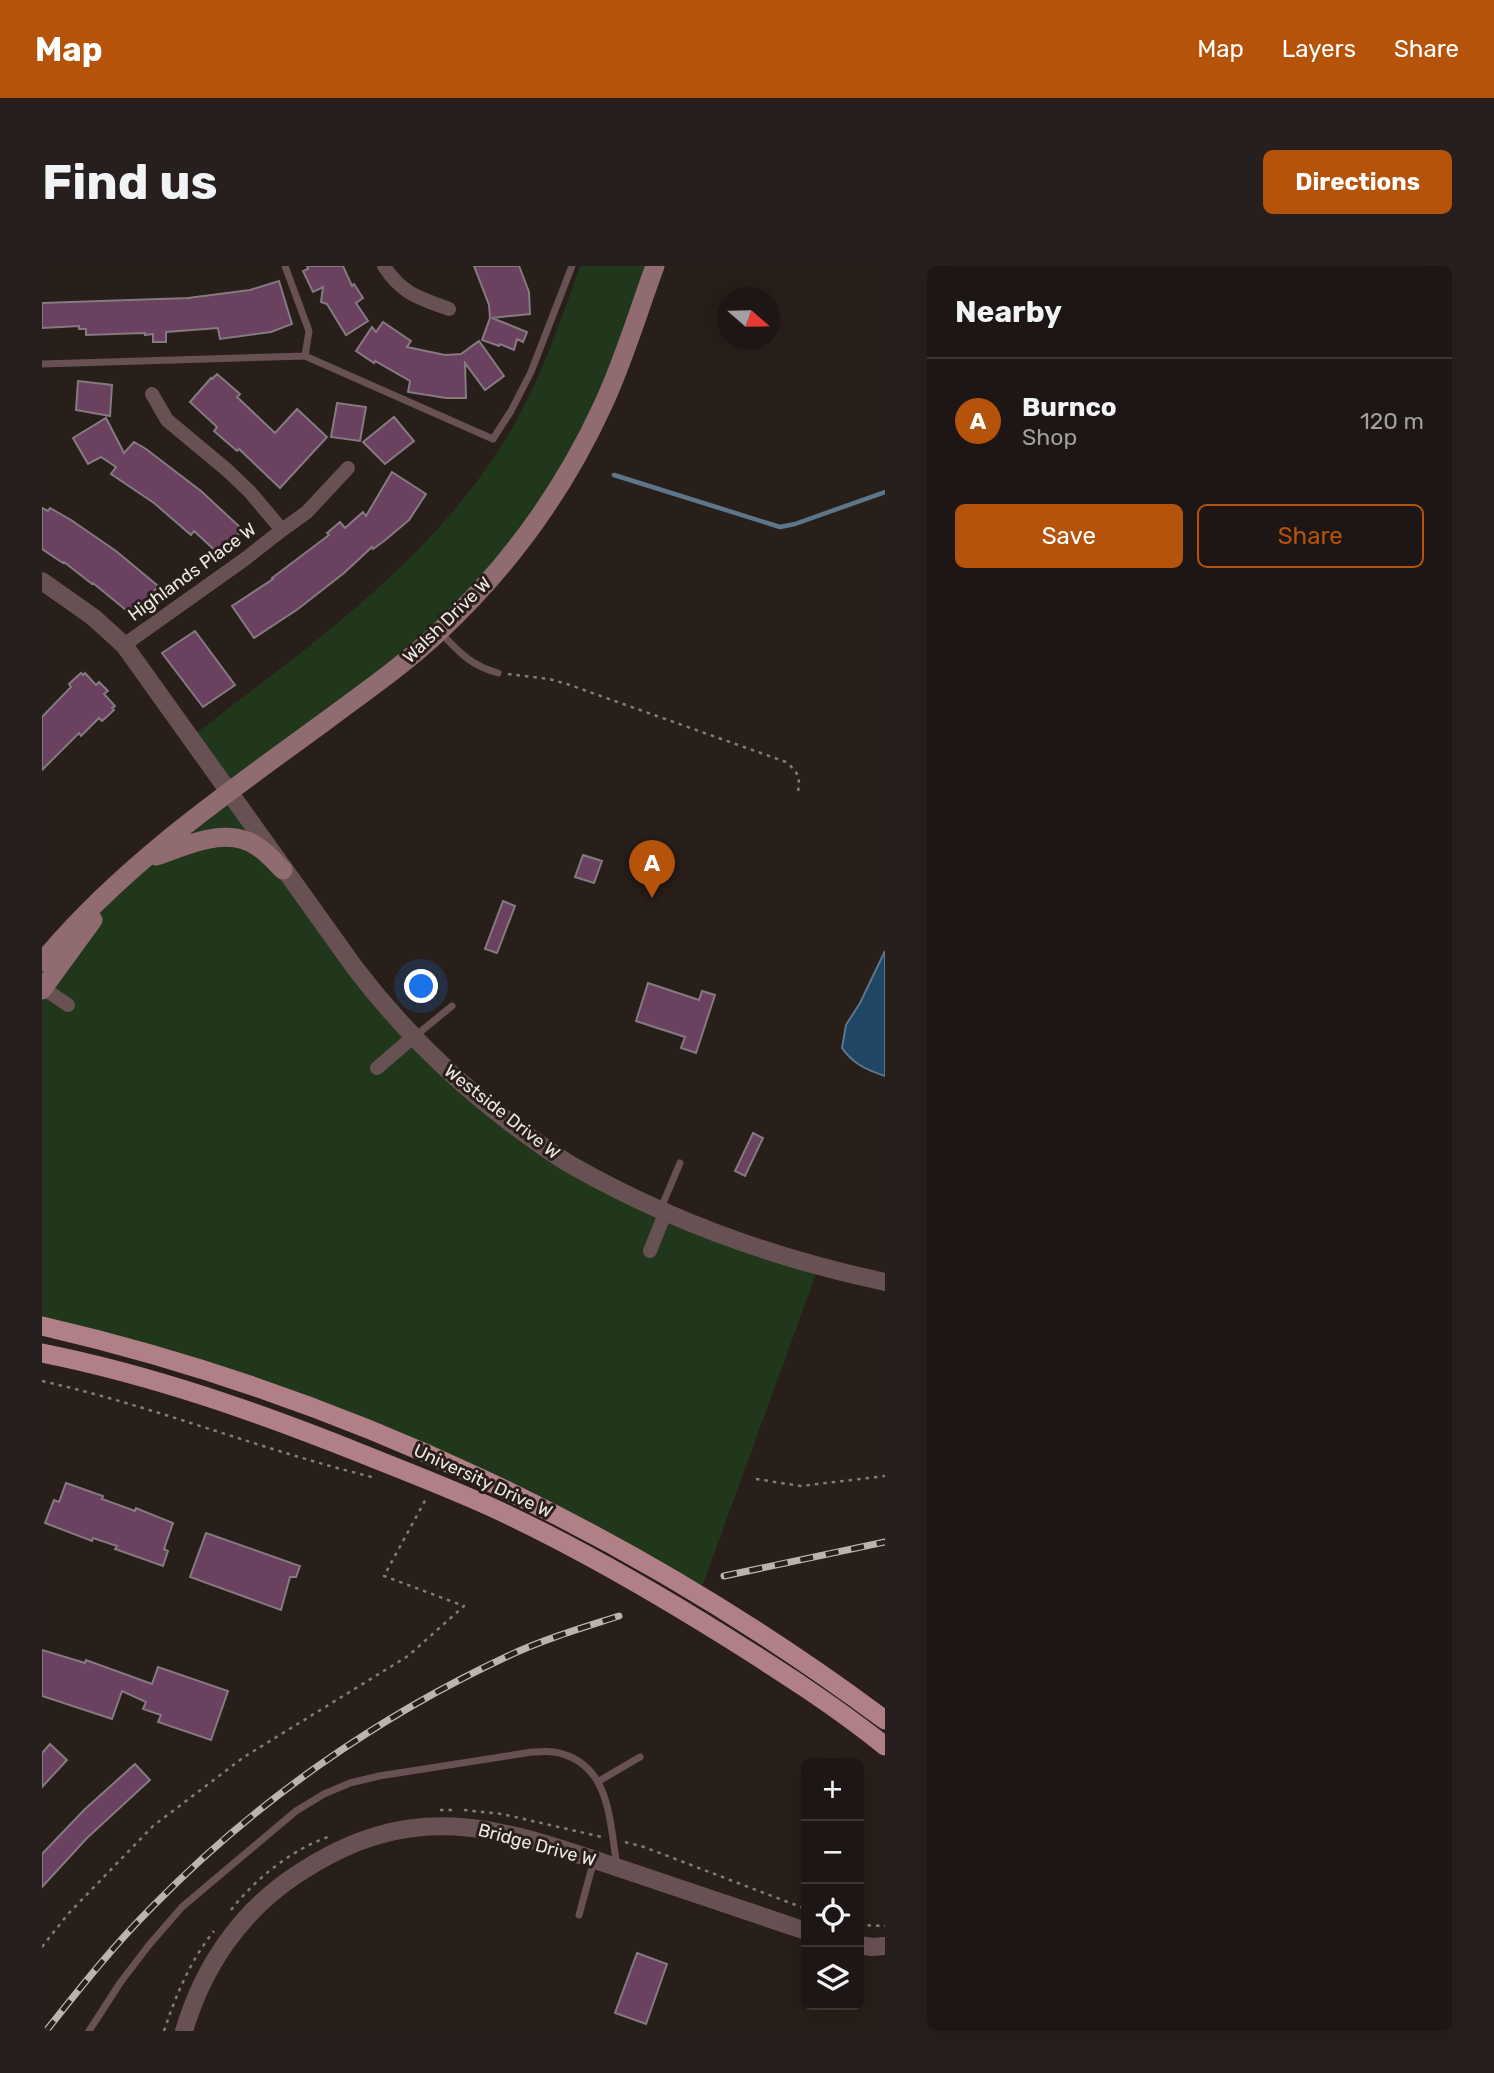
<!DOCTYPE html>
<meta charset="utf-8">
<style>
:root{--surface:#1e1614;--page:#261f1d;--text:#f1f3f6;--muted:#a19fa0;--line:#3c3534;--accent:#b45309}
body{margin:0;font-family:Rubik,sans-serif;background:var(--page);color:var(--text)}
.controls{position:absolute;right:21px;bottom:21px;display:grid;overflow:hidden;border-radius:10px;box-shadow:0 7px 28px #0002}
.controls button{width:63px;height:63px;display:grid;place-items:center;padding:0;border:0;border-bottom:2px solid var(--line);background:var(--surface);color:var(--text);font:35px sans-serif}
.compass{position:absolute;left:675px;top:21px;width:63px;height:63px;border-radius:50%;background:var(--surface);box-shadow:0 7px 28px #0002;rotate:110deg}
.you{position:absolute;left:380px;top:721px;width:24px;height:24px;margin:-18px;border:5px solid #fff;border-radius:50%;background:#1a73e8;box-shadow:0 0 0 10px #1a73e833}
.badge{display:grid;place-items:center;width:46px;height:46px;border-radius:50%;background:var(--accent);color:#fff;font-size:23px;font-weight:700}
.pin{position:absolute;translate:-50% -58px;filter:drop-shadow(0 2px 4px #0008)}
.pin::after{content:'';position:absolute;top:37px;width:24px;height:21px;background:inherit;clip-path:polygon(0 0,100% 0,50% 100%)}
.list{margin:0;padding:0;list-style:none}
h2{display:flex;justify-content:space-between;align-items:center;height:91px;margin:0;padding:0 28px;font-size:30px}
h2 small{font-size:23px;font-weight:400;color:var(--muted)}
.list li{display:grid;grid-template-columns:46px 1fr auto;gap:21px;align-items:center;box-sizing:border-box;height:126px;padding:0 28px;border-top:2px solid var(--line)}
.list b{display:block;font-size:26px;white-space:nowrap}
.list p{margin:0;font-size:23px;white-space:nowrap;color:var(--muted)}
.list em{font-size:23px;font-style:normal;color:var(--muted)}
.actions{display:flex;gap:14px;padding:21px 28px}
.actions a{flex:1;padding:16px 0;border:2px solid var(--accent);border-radius:10px;text-align:center;font-size:24px;color:var(--accent)}
.actions .main{background:var(--accent);color:#fff}
.icon{flex:none;width:38px;height:38px;fill:none;stroke:currentColor;stroke-width:2;stroke-linecap:round;stroke-linejoin:round}
.map{position:relative;flex:none;width:843px;height:1765px;overflow:hidden;border-radius:10px}
header{display:flex;align-items:center;gap:42px;box-sizing:border-box;height:98px;padding:0 35px;background:var(--accent);color:#fff}
header strong{font-size:33px}
nav{display:flex;gap:38px;margin-inline-start:auto;font-size:24px}
.intro{display:flex;align-items:center;justify-content:space-between;box-sizing:border-box;height:168px;padding:0 42px}
h1{margin:0;font-size:49px}
.button{padding:18px 32px;border-radius:10px;background:var(--accent);color:#fff;font-size:24px;font-weight:700}
main{display:flex;gap:42px;padding:0 42px}
aside{flex:1;background:var(--surface);border-radius:10px;box-shadow:0 7px 28px #0002}
.map>svg:first-child{display:block}
</style>
<header>
<strong>Map</strong>
<nav><a>Map</a><a>Layers</a><a>Share</a></nav>
</header>
<div class="intro"><h1>Find us</h1><a class="button">Directions</a></div>
<main>
<div class="map">
<svg width="843" height="1765" viewBox="0 0 843 1765">
<rect width="100%" height="100%" fill="#281e1a"/>
<path fill="#21371b" d="M538,0H613L532,195L429,334L188,526L371,771L529,899L777,1000L657,1329L342,1169L0,1060V706L21,679L188,526L149,471C270,378 400,289 476,152C502,104 520,51 538,0Z"/>
<path fill="#204666" stroke="#5e768c" stroke-width="2" d="M843,685V810C825,804 811,798 800,782L804,759L818,737Z"/>
<g fill="none" stroke-linecap="round" stroke-linejoin="round">
<path stroke="#5e768c" stroke-width="4.5" d="M572,209L738,261L753,258L843,226"/>
</g>
<path fill="#6a415e" stroke="#857a81" stroke-width="2" d="M265,0H301L310,20L312,18L321,32L314,37L326,55L304,69L285,38L279,36L281,21L271,26L261,5L266,3Z
M432,0H477L487,26L488,48L450,52L485,66L481,76L475,73L472,84L458,78L457,80L440,74L448,52L447,39Z
M237,15L250,58L229,66L178,73L176,62L124,66V76H111V68L103,69V67L44,69V63H37V60L0,62V37L146,32L208,24Z
M341,56L369,75L365,81L403,89L419,88L437,75L462,110L443,124L423,97L424,132H404L366,126L368,115L333,95L332,97L314,85L330,61L334,66Z
M175,108L198,128L195,131L233,167L255,143L285,171L238,222L197,183L195,185L172,165L175,161L148,136L169,112L170,113Z
M36,115L70,119L68,150L34,144Z
M295,137L324,141L318,175L289,171Z
M352,151L372,175L343,198L321,176Z
M64,152L82,187L92,176L104,183L159,225L201,264L177,288L152,265L149,269L112,237L69,208L74,201L59,191L46,198L31,172Z
M350,206L384,228L367,254L342,275L331,283L330,281L302,307L256,343L212,372L190,340L231,313L230,312L287,269L285,267L298,256L303,262L321,246L324,250Z
M0,242L6,245L8,242L29,254L74,285L116,320L111,327L90,349L51,317L50,318L22,296L21,297L0,283Z
M153,365L193,419L161,441L120,387Z
M39,407L41,409L43,407L54,419L57,416L66,425L62,428L73,440L70,442L72,444L60,455L57,452L39,470L37,467L0,504V451L29,421L27,418Z
M541,589L560,595L552,617L533,611Z
M461,635L473,640L455,687L443,683Z
M606,717L657,734L660,725L673,729L654,787L639,782L643,771L594,755Z
M711,867L721,872L703,910L693,905Z
M24,1217L61,1230L60,1233L93,1245L94,1242L131,1257L122,1283L126,1285L121,1300L73,1283L75,1280L51,1272L50,1275L3,1257L12,1234L17,1236Z
M164,1267L258,1300L254,1311H248L239,1344L148,1311Z
M0,1384L43,1397L44,1394L110,1418L116,1401L186,1425L169,1474L116,1456L119,1449L101,1443L104,1436L80,1425L70,1453L0,1430Z
M8,1478L25,1494L0,1521V1487Z
M93,1498L108,1514L45,1572L0,1621V1588L42,1544Z
M595,1687L625,1698L604,1758L573,1747Z"/>
<g fill="none" stroke-linecap="round" stroke-linejoin="round">
<path stroke="#847b78" stroke-width="2.5" stroke-dasharray="3.5 5" stroke-linecap="butt" d="M466,408L507,413L525,418L744,496C755,505 759,511 756,525
M0,1115C112,1140 219,1184 330,1211
M714,1213L759,1220L843,1210
M398,1544H415
M422,1544L460,1548L560,1571
M583,1576L602,1581L764,1643
M189,1644C213,1613 249,1584 286,1571
M817,1659L843,1660
M0,1681L26,1648L111,1560L202,1491L366,1390L422,1340L342,1310L385,1231
M122,1765C134,1729 148,1695 172,1665"/>
<path stroke="#685153" stroke-width="7" d="M243,0L267,65L263,90
M0,98L263,90L451,173L469,145L489,106L530,0
M398,366C418,387 428,399 456,407
M372,771L410,740
M619,942L638,897
M557,1515L598,1491
M537,1649L552,1594
M47,1765L78,1717L107,1679L140,1641L254,1545L282,1528L308,1517L337,1510L490,1486C497,1486 505,1485 512,1486C569,1496 567,1554 575,1600"/>
<path stroke="#685153" stroke-width="14" d="M342,0C360,28 377,32 407,43
M110,128L125,154L185,204L208,226L240,264
M82,379L203,293L240,264L265,246L306,202
M1,722L26,739
M335,802L371,771
M608,985L624,945"/>
<path stroke="#685153" stroke-width="18" d="M0,315L51,351L82,379L313,702C359,762 409,812 470,858C490,873 510,888 531,900C628,955 735,993 843,1016
M817,1679L830,1681L843,1680
M142,1765C161,1701 198,1646 254,1609C373,1529 459,1562 583,1604C643,1624 704,1645 764,1665"/>
<path stroke="#906b70" stroke-width="19" d="M114,590C141,581 173,565 202,574C217,578 230,593 241,604
M0,696C78,601 182,529 281,457C321,427 362,399 398,365C466,301 522,224 561,139C582,94 596,46 613,0
M0,724L51,654"/>
<path stroke="#b08086" stroke-width="19" d="M0,1060C304,1130 593,1268 843,1454
M0,1087C111,1109 218,1147 323,1189C370,1208 418,1226 464,1248C540,1284 614,1327 686,1372C740,1406 793,1440 843,1480"/>
<defs>
<path id="rail" d="M682,1310L843,1276
M4,1765C38,1722 72,1679 111,1640C213,1536 335,1451 466,1390C502,1373 540,1362 577,1350"/>
</defs>
<use href="#rail" stroke="#bbb3b0" stroke-width="7"/>
<use href="#rail" stroke="#281e1a" stroke-width="4.5" stroke-dasharray="13" stroke-linecap="butt"/>
</g>
<g text-anchor="middle" stroke-width="6" stroke-linejoin="round" paint-order="stroke">
<g font-size="18" fill="#ede5e3" stroke="#281e1a">
<text transform="translate(150 306) rotate(-36)" y="6">Highlands Place W</text>
<text transform="translate(405 354) rotate(-44)" y="6">Walsh Drive W</text>
<text transform="translate(460 846) rotate(38)" y="6">Westside Drive W</text>
<text transform="translate(441 1215) rotate(25)" y="6">University Drive W</text>
<text transform="translate(495 1579) rotate(15)" y="6">Bridge Drive W</text>
</g>
</g>
</svg>
<div class="controls">
<button>+</button>
<button>−</button>
<button><svg class="icon" aria-label="locate" viewBox="0 0 24 24"><circle cx="12" cy="12" r="6"/><path d="M12 2v4M12 18v4M2 12h4M18 12h4"/></svg></button>
<button><svg class="icon" aria-label="layers" viewBox="0 0 24 24"><path d="M12 4l9 5-9 5-9-5zM3 14l9 5 9-5"/></svg></button>
</div>
<svg class="compass" viewBox="-18 -18 36 36"><path d="M0-13l5 13h-10z" fill="#e53935"/><path d="M0 13l5-13h-10z" fill="#a19fa0"/></svg>
<div class="you"></div>
<div class="pin badge" style="left:610px;top:632px">A</div>
</div>
<aside>
<h2>Nearby<small></small></h2>
<ul class="list">
<li><span class="badge">A</span><div><b>Burnco</b><p>Shop</p></div><em>120 m</em></li>
</ul>
<div class="actions"><a class="main">Save</a><a>Share</a></div>
</aside>
</main>
